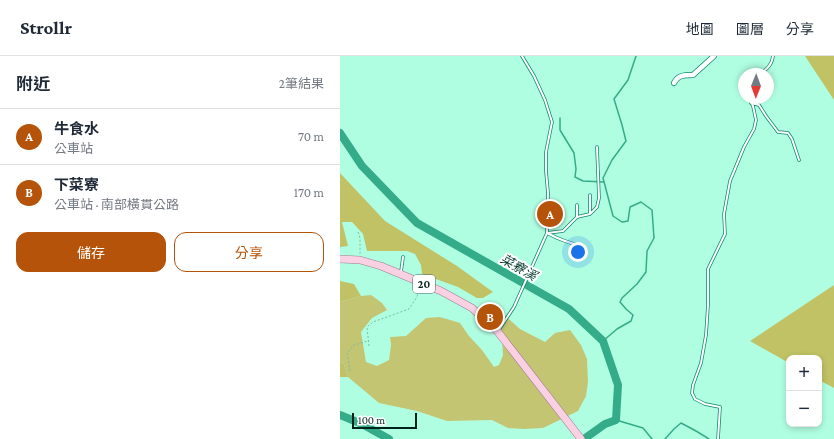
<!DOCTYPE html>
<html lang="zh-TW">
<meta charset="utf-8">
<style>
:root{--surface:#fff;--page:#f2f2f3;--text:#1f2937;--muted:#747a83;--line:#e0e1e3;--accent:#b45309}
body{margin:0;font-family:"Crimson Pro","Noto Sans TC",serif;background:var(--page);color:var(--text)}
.controls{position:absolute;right:12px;bottom:12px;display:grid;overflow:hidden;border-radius:8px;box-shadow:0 2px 6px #0003}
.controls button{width:36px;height:36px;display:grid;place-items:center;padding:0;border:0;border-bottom:1px solid var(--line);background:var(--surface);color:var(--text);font:20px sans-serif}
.compass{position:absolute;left:398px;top:12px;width:36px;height:36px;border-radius:50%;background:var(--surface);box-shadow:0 2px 6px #0003;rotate:181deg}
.scale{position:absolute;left:12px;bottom:10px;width:65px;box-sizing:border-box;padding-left:4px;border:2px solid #012219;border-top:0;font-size:11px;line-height:14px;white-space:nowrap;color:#012219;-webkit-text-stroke:3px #fff;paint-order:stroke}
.you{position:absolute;left:238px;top:196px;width:14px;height:14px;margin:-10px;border:3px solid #fff;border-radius:50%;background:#1a73e8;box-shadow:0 0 0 6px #1a73e833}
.badge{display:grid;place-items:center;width:26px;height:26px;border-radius:50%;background:var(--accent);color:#fff;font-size:13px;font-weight:700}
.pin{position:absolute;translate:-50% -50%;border:2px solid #fff;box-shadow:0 1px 4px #0006}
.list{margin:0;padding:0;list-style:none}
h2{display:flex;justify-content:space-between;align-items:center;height:52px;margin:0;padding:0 16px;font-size:17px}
h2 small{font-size:13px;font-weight:400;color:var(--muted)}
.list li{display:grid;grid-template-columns:26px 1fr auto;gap:12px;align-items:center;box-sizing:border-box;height:56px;padding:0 16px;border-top:1px solid var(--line)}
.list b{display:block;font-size:15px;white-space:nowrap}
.list p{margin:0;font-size:13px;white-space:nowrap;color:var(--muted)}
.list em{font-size:13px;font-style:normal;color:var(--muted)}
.actions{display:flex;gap:8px;padding:12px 16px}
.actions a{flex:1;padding:9px 0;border:1px solid var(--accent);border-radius:12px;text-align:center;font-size:14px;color:var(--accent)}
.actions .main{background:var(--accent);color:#fff}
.map{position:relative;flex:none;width:494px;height:383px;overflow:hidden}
header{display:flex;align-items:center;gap:24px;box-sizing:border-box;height:56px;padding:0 20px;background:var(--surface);border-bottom:1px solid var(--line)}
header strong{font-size:19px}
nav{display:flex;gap:22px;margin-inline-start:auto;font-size:14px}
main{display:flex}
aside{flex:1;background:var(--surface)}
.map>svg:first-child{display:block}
</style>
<header>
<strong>Strollr</strong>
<nav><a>地圖</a><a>圖層</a><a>分享</a></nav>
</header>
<main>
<aside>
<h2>附近<small>2筆結果</small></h2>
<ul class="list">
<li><span class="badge">A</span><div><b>牛食水</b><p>公車站</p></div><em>70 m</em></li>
<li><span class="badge">B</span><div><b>下菜寮</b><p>公車站 · 南部橫貫公路</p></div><em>170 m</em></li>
</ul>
<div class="actions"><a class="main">儲存</a><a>分享</a></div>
</aside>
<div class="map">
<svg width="494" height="383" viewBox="0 0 494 383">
<rect width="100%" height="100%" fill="#b0fee2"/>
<path fill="#c3c572" d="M31,239L42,247L47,254L32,262L21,276L26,306L37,310L49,304L51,289L50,281L66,280L86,262L99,261L107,263L120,267L129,280L142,294L154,311L159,309L163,299L162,282L158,264L160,255L180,273L205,286L215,277L230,274L241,289L247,303L248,326L246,340L238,355L203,372L184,373L168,372L152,364L107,365L77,355L39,347L8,321L4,308L0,305V246L21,240Z"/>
<path fill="#c0c265" d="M465,0H494V44Z
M0,117L45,165L117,210L153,236L143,242H137L118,231L82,218L81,209L75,198L67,195H27L23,178L12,166H2L8,190L0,191Z
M0,225L14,228L21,240L0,246Z
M494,229V332L479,324V302H449V307L410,285Z
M0,305L4,308L8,321H0Z"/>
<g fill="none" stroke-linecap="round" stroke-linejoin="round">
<path stroke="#34ac8a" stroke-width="1.5" d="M220,62V74L234,97L236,113L235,121L243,125L264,126
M263,285L277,273L291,265L293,259L286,253L280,246L282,242L297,228L306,216L307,195L314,182L312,154L301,146L290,151L288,165L282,166L273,160L263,122L272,104L286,85L282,69L274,43L288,24L296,0
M276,364L303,372L312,383
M325,383L334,373L341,367L356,375L369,383"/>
<path stroke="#34ac8a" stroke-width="8" d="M0,77L22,110L77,167L229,253L263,285L278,329L276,364L265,368L244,383
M0,359L22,368L49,383"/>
<defs>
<path id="service" d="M420,18C427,13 432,9 433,0
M411,47L419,49L426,60L438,76L448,77L452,83L459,104
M250,139V158
M237,149V161
M242,190C229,187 218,183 207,177L223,175L237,161L250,158L257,151L259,142L257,91
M61,216L63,201
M158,275L174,251L207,177L208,137L206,115V96L212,66L205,44L194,20L182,0
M378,383L380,351L365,348L355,343L352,337L353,329L361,307L366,279L368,249V213L385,178L384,158L390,125L404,91L414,73L416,64L413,50L409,42"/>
<path id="minor" d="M334,27C338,19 344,19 353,19L374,0"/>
<path id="primary" d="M0,203L20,204L41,210L101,235L132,252L158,276L241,383"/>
</defs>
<use href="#service" stroke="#0b8668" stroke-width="3.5"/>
<use href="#minor" stroke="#0b8668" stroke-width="6"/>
<use href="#primary" stroke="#a07e90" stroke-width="8"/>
<path stroke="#7bbca5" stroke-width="1" stroke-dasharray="2 2" stroke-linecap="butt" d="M18,176L20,182V199
M29,290L27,271L33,266L69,253L77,241L79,233
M10,315L7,297L14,289L28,285"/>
<use href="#service" stroke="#fff" stroke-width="2"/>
<use href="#minor" stroke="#fff" stroke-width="4.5"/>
<use href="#primary" stroke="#fad0e3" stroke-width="7"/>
</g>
<g text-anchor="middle" stroke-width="4" stroke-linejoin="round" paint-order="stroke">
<rect fill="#fff" stroke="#4d645e" stroke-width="1" x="73" y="219" width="22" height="18" rx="3"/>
<g font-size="11" font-weight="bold" fill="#012219">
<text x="84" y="232">20</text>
</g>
<g font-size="13" font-style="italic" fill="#043a2c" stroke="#fff">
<text transform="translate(179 211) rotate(30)" y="5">菜竂溪</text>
</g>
</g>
</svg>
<div class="controls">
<button>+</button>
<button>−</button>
</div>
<svg class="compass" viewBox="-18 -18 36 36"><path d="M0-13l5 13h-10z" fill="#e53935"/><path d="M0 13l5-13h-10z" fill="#747a83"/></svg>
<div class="scale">100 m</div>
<div class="you"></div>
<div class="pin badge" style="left:210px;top:158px">A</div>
<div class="pin badge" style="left:150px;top:261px">B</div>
</div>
</main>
